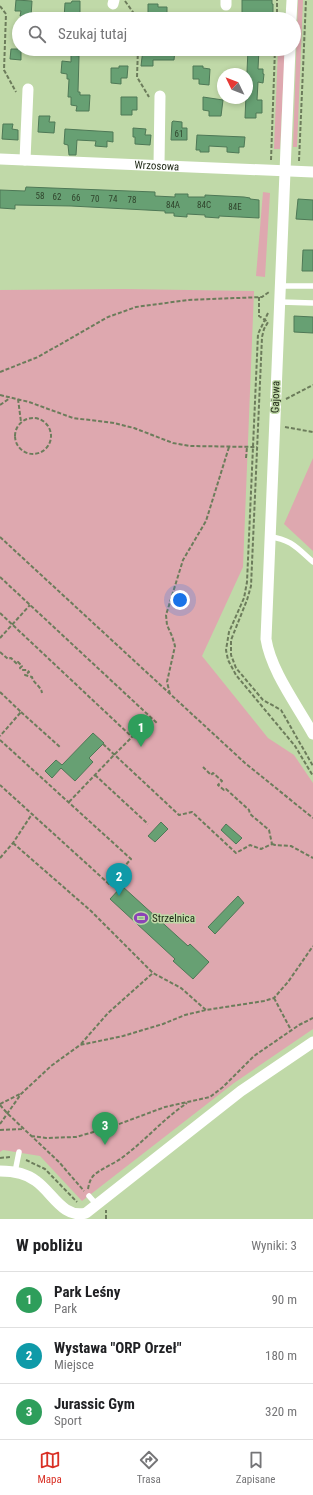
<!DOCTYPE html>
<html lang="pl">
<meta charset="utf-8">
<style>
:root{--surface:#fff;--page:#f2f2f2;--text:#202124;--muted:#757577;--line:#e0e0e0;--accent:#d93025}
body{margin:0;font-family:"Roboto Condensed",sans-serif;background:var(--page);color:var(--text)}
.compass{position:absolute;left:217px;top:68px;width:36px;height:36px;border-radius:50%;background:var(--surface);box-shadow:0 2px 6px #0003;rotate:313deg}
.you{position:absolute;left:180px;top:600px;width:14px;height:14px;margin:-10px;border:3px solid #fff;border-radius:50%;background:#1a73e8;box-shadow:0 0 0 6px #1a73e833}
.badge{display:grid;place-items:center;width:26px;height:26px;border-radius:50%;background:var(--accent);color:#fff;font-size:13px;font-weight:700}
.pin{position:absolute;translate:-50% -33px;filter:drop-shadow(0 1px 2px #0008)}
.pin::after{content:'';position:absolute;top:21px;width:14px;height:12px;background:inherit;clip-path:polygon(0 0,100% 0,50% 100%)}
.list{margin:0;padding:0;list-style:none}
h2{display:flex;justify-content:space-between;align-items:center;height:52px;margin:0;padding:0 16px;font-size:17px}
h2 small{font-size:13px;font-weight:400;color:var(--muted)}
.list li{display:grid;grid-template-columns:26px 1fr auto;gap:12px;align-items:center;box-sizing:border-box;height:56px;padding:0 16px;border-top:1px solid var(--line)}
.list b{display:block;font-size:15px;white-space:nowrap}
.list p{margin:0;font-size:13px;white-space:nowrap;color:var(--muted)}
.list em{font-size:13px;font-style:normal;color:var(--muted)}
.icon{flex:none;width:22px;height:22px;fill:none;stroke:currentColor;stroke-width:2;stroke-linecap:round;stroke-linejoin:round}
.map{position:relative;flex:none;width:313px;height:1219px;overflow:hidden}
.search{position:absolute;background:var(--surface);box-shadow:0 2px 6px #0003;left:12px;right:12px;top:12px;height:44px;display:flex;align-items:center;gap:10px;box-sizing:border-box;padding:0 14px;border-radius:22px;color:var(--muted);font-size:15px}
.sheet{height:220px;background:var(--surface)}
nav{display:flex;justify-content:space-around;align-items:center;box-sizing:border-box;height:56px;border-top:1px solid var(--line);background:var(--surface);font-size:11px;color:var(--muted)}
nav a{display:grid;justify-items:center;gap:2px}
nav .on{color:var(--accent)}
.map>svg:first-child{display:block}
</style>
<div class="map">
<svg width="313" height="1219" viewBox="0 0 313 1219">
<rect width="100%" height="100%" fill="#c0d9a8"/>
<path fill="#dea8af" d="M298,0H303L297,147H293Z
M278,49H285L280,149H274Z
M263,192L270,193L265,277L256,276Z
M124,289L254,291L243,567L202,656L268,738L294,755L313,783V1029L234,1083L82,1201L40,1156L3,1150L0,1152V290Z
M313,458V551L284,524Z"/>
<path fill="#67a073" stroke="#4e7856" d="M16,0L32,1L31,17L20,16L21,11H15Z
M242,0H272V4H273V19H242Z
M72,1H80V14H74V19L64,18L65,3H71Z
M148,4H158V7H167V19H154V17H148Z
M11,49H21V60L10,59Z
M143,49L175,50L174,60H153V66H141Z
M248,49H259L258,69H263V74H264L263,83L258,82L257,100H262V113H256V118H245Z
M71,55L79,56L78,92H80V95H90L89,111H76L77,106L71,105V97H68L69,79H67V74L61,73L62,61L71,62Z
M119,66H128L127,78H121V84L111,83V68H119Z
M193,66H203V68L210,69L209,85L199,84V79H193Z
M121,97H137V110H132V115H121Z
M203,97L223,100L221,116H209V111L203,110Z
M39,116H50L49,122H55L54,133L38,132Z
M173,121L182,122V128H187V140H171L172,122Z
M3,124H13L12,129L18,130V140L2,139Z
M133,128L146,129L145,135H151L150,145L135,144V137H133Z
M65,129L113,132V142L107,141V147L95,146L96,141L77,140L76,155H69L68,145L64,144Z
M197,135L245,137L244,147H239V153L227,152V147L209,146V152H200V150H196Z
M26,187L155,192V196L175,197V194H188V197H205V195L244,197L250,198V199L259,200V218L219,216V218L205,217V215L187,214V217L174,216V213H165V211L71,206L15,205V209L0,208V190L25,191Z
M298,199L313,200V220L296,219Z
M303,250H313V271H302Z
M294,316L313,317V333L294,332Z
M93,733L104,743L89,758L93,762L75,781L61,768L52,778L45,771L56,760L62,765Z
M161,822L168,829L155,842L148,836Z
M226,824L242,838L236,844L221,830Z
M122,886L188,946L190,944L209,962L193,979L173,961L175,959L110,899Z
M238,896L244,903L215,934L208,927Z"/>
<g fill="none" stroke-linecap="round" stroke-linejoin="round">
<path stroke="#6c7c5b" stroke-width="2" stroke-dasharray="4 2" stroke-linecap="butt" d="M125,1L138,19
M0,6L6,14L4,70L16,92
M277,19V0
M138,49L137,77L149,97
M271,160L275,49
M299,161L306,0
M259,297V316L268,322L264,329L262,337L251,586L247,600L231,640V655L236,668L263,700L281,710L313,766
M268,313L258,334L247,582L244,598L229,632L226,650L228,660L236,675L295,746L313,776
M0,372L38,357L108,317L136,307L188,300L262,297L269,292
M0,395L29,402L73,418L114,423L134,428L173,443L190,446L257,447
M18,399L21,422
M286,399L313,385
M0,405L10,398
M15 436a18 18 0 1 1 36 0a18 18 0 1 1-36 0Z
M285,427L313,432
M246,458L247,447
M0,537L245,763L313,818
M0,577L158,724
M0,613L132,737
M0,638L30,605
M0,652L8,659L11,658L17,664L18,662L22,666L20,668L22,670H27L29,672L25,675L32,677C33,683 41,686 42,693
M0,692L21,712L0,736
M170,694L167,682L175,646L172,636L167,625L166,615L183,560L206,521L229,447
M21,712L61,748
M0,740L131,859L109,884L0,785
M103,744L179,815L192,812L236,853L250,845L261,849L272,844L269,830L250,814L249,810L226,789L224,790L218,785L222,781L213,773L211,775L203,767
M95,775L148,824
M69,802L114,755L151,718
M13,843L91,911L153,973L181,988L206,1010
M272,844L275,845L291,846L313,858
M0,858L13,843L32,814
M274,998L291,1030
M81,1044L108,1013L153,973
M0,1104L20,1094
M0,1105L7,1113L59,1162L84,1191
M0,1124L21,1094L51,1066L80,1045L123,1036L163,1024L185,1015L206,1010L264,1001L274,998L288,982L313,946
M0,1130L23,1129
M31,1136L46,1138L76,1137L111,1127L165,1107L210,1097L223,1087L254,1056L299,1025L313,1018
M0,1158L10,1157
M26,1160L45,1169L77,1202
M88,1189C89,1184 90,1179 94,1175C102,1168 114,1164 123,1157C146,1140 163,1119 187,1103
M106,1219V1210"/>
<path stroke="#fff" stroke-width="5.5" d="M281,286H313
M280,302L313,303
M270,537C291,539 298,549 313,562
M15,1172L19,1152
M89,1196L97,1205"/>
<g stroke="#fff" stroke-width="11">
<path d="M113,4L114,0"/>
<path d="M226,5V0"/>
<path d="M291,19L292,0"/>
<path d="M290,49L266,639C271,671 297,705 313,734"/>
<path id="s1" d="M0,159L313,172"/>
<path d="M25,160L28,89"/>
<path d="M159,165L160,96"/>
<path d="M0,1171C13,1171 26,1173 36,1181C52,1192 63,1219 86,1213L241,1091L313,1042"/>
</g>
</g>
<defs>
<symbol id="stadium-bare" viewBox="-9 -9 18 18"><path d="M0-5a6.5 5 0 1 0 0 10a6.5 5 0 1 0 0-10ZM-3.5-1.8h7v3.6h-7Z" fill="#8b44b7" stroke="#c0d9a8" stroke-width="2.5" paint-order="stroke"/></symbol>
</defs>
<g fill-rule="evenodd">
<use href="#stadium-bare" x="131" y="908" width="20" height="20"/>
</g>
<g text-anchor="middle" stroke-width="3" stroke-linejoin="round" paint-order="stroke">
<g font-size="9" fill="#30442c">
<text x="179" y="137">61</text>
<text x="40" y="199">58</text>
<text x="57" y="200">62</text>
<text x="76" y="201">66</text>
<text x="95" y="202">70</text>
<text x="113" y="202">74</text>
<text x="132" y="203">78</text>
<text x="173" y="208">84A</text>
<text x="204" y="208">84C</text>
<text x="235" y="210">84E</text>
</g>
<g font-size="11" fill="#1d2614" stroke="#c0d9a8">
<text dy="4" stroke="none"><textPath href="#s1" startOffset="157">Wrzosowa</textPath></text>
<text transform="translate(275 397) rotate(-88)" y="4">Gajowa</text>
</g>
<g font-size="11" fill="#1d2614" stroke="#c0d9a8" text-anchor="start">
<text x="152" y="922">Strzelnica</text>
</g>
</g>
</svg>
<svg class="compass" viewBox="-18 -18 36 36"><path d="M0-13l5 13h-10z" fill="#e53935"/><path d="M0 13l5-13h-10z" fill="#757577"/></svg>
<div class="you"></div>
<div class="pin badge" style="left:141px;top:747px;background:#2e9e5b">1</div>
<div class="pin badge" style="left:119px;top:896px;background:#0f9aa8">2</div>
<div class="pin badge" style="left:105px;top:1145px;background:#2e9e5b">3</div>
<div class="search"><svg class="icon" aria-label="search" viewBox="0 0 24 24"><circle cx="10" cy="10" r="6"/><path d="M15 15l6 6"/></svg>Szukaj tutaj</div>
</div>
<section class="sheet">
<h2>W pobliżu<small>Wyniki: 3</small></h2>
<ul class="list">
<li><span class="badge" style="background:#2e9e5b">1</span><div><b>Park Leśny</b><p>Park</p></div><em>90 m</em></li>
<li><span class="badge" style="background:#0f9aa8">2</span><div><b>Wystawa &quot;ORP Orzeł&quot;</b><p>Miejsce</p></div><em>180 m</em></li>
<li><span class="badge" style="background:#2e9e5b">3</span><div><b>Jurassic Gym</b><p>Sport</p></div><em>320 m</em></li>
</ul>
</section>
<nav>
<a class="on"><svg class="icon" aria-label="map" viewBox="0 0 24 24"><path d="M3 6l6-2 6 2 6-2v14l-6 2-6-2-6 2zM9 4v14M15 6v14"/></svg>Mapa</a>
<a><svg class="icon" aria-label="directions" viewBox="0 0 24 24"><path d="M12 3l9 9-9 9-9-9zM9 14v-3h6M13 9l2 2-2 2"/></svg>Trasa</a>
<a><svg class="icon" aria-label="saved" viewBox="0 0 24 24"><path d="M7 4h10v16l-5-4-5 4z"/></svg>Zapisane</a>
</nav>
